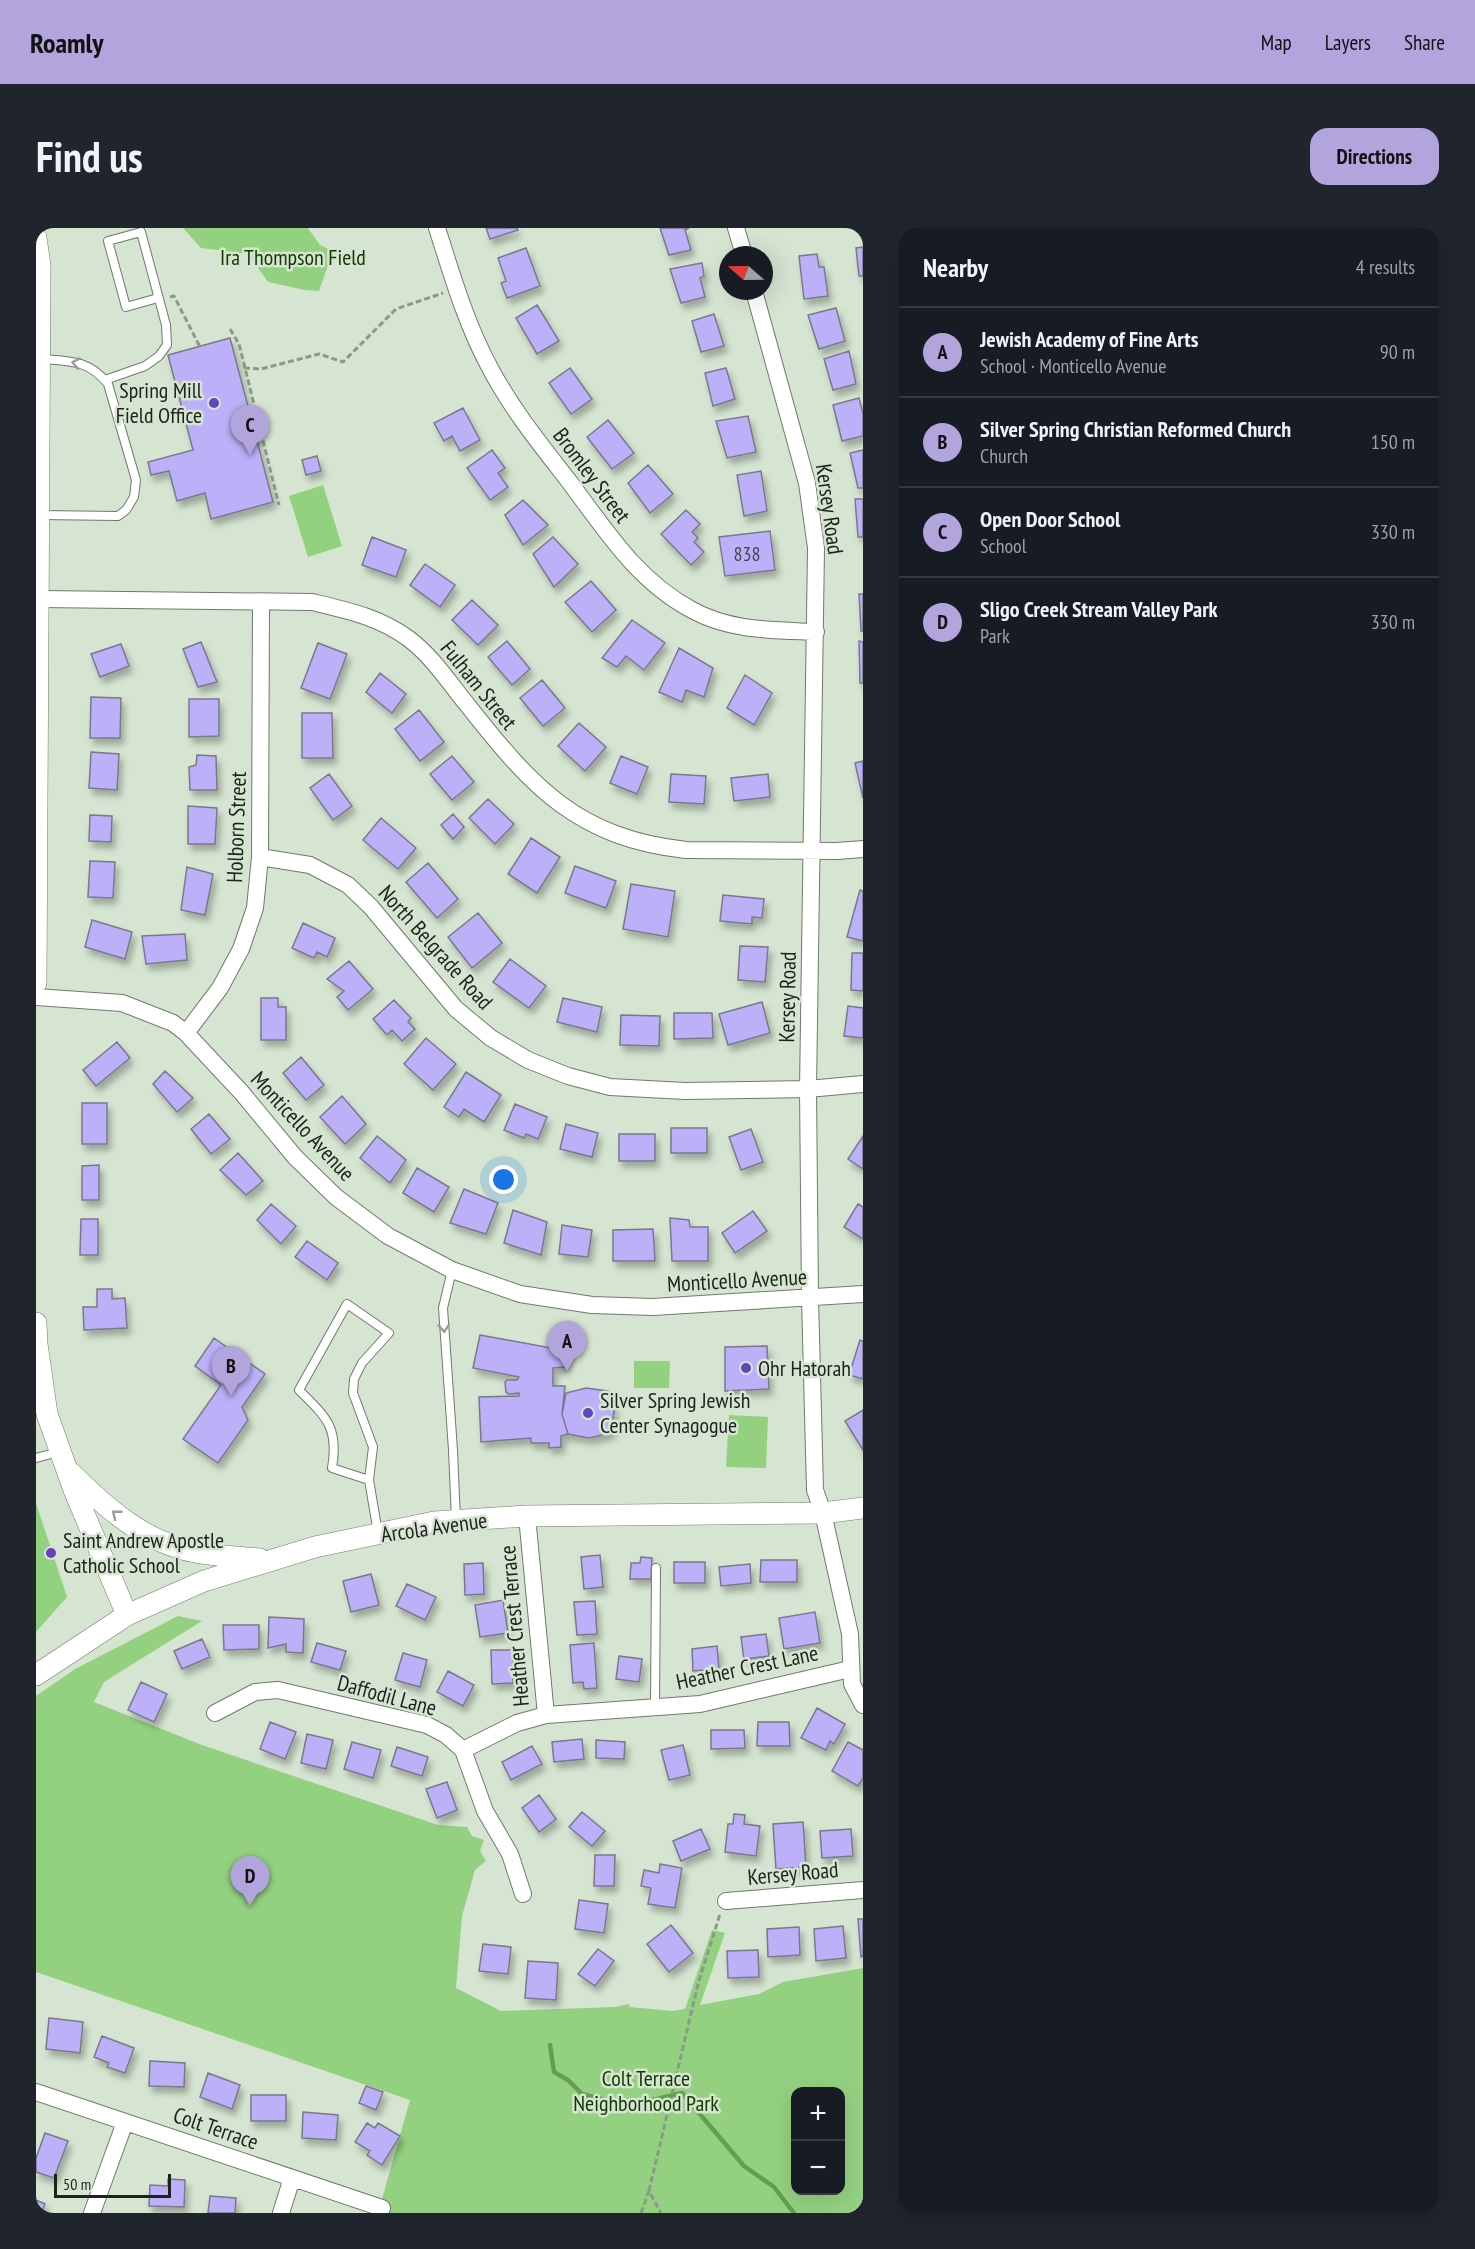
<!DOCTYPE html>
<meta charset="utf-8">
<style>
:root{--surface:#171b24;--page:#20242c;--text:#f1f3f6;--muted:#9ea1a6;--line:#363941;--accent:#b2a4dc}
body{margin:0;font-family:"PT Sans Narrow",sans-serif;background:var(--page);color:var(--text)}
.controls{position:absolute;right:18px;bottom:18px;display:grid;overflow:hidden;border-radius:12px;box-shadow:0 6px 24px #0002}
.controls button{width:54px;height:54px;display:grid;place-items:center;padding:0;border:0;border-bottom:2px solid var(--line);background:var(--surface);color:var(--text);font:30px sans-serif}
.compass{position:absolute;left:683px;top:18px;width:54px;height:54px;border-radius:50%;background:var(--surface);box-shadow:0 6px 24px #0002;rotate:290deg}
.scale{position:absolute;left:18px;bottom:15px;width:117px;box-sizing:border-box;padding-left:6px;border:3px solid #1d231c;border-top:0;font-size:16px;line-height:21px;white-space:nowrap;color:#1d231c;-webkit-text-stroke:4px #d6e5d2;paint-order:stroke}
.you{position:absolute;left:468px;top:952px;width:21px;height:21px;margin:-15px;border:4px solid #fff;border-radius:50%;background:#1a73e8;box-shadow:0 0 0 9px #1a73e833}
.badge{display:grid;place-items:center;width:39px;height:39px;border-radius:50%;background:var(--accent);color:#111;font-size:20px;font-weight:700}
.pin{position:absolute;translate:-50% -50px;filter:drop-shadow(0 2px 3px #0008)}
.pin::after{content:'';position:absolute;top:32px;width:21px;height:18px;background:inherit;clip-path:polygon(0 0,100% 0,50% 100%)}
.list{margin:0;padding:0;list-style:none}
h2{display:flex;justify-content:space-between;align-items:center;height:78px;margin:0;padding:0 24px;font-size:26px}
h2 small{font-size:20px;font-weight:400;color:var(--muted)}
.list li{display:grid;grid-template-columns:39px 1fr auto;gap:18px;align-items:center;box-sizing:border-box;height:90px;padding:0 24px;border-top:2px solid var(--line)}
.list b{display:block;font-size:22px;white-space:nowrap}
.list p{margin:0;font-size:20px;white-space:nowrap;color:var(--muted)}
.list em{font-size:20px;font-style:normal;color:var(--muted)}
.map{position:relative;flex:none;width:827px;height:1985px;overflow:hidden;border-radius:18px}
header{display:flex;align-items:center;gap:36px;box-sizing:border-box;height:84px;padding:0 30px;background:var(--accent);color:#111}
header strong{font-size:28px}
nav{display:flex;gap:33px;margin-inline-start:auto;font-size:21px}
.intro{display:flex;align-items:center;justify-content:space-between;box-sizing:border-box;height:144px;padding:0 36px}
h1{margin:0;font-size:42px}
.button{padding:15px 27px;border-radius:18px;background:var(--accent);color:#111;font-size:21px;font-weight:700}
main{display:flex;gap:36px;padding:0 36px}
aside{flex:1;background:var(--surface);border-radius:18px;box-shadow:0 6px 24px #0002}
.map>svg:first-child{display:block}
</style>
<header>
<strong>Roamly</strong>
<nav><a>Map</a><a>Layers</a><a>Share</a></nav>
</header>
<div class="intro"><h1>Find us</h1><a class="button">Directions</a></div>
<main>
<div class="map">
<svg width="827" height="1985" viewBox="0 0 827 1985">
<defs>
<filter id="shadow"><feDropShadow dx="3.5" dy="6" stdDeviation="3" flood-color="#0004"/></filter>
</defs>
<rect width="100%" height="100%" fill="#d6e5d2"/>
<path fill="#93d181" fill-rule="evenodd" d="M147,0H272L284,17L297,23L283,63L269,62L232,54L212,26L165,20Z
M287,257L306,318L272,329L253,268Z
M598,1133H634L633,1160H598Z
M693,1187L732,1189L730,1240L690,1239Z
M0,1275L31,1369L0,1404Z
M142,1388L166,1393L68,1454L58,1474L166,1517L402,1597L431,1599L436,1608L448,1612L444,1623L450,1633L439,1642L426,1688L420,1760L465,1783L579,1779L593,1776L594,1779L636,1783L649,1781L676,1702L689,1705L664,1777L723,1766L747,1754L827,1740V1985H342L374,1872L0,1744V1468L39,1441ZM760,1864H804V1962H760Z"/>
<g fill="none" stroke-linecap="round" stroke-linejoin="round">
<path stroke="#62a050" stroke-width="4.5" d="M514,1817L518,1844L532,1852L546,1866L592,1878L646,1865L708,1938L738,1959L758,1985"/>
</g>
<path fill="#bcb0f9" stroke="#7a788c" stroke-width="1.5" filter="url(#shadow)" d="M450,0H481L482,2L454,11Z
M624,0H653L649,2L655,22L633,27Z
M827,19V48H823L820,20Z
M490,20L504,58L471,70L465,55L470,53L462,30Z
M781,26L783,39H788L792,68L768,71L763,28Z
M666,35L668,48L664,50L669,69L645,75L634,41Z
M501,77L523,113L501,126L480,90Z
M800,80L809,113L783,121L772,87Z
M678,86L688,118L665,124L656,93Z
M194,110L237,274L175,291L169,265L141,273L133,243L115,247L112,234L157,222L132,127Z
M813,123L820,156L797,162L788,131Z
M534,140L556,171L535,186L513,155Z
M690,140L699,171L677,178L669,145Z
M823,170L827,186V208L806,213L797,177Z
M427,180L444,212L424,223L416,208L408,213L398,195Z
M712,188L720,224L691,230L680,193Z
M572,192L598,225L576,241L551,209Z
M456,222L469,240L462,245L472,259L454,272L431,240Z
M827,222V260H822L814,225Z
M281,228L285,243L270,247L266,232Z
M612,237L637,266L614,285L592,255Z
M725,243L731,283L708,288L701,247Z
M819,271H827V309H822Z
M487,272L512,297L487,317L469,287Z
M650,282L664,296L656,304L662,310L658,314L668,324L655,337L625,306Z
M734,303L739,342L689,348L683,309Z
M336,309L370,322L360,349L326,337Z
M517,309L542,336L518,359L497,326Z
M389,336L419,357L404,379L374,357Z
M555,353L580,382L556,404L529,374Z
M823,366H827V403H825Z
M436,372L462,397L442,417L416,392Z
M596,392L629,415L608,442L590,428L581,439L566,430Z
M471,413L494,441L476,457L452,429Z
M823,413L827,414V455H824Z
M165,414L181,454L162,459L147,421Z
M282,415L311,426L294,471L265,460Z
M85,416L93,438L64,449L55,426Z
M643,420L677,440L668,469L650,462L646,474L623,464Z
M344,445L370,466L356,485L330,464Z
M709,447L736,465L718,497L691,480Z
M506,452L529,480L507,498L484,470Z
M55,469L85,470L84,510H54Z
M153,471H183V508L153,509Z
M383,482L408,514L384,533L359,501Z
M266,485H296L297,530H266Z
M543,495L570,519L549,543L522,518Z
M55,524L83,526L81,562L53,560Z
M161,527L180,528L181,562H154L153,539L160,537Z
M416,528L438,554L416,572L394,546Z
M585,528L612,539L601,566L574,555Z
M827,533V570L819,535Z
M293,546L316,578L297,592L274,560Z
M635,546L670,548L668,576L633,574Z
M732,546L734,569L698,573L695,550Z
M452,571L478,596L459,616L433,590Z
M152,578L181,580L179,616H152Z
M417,586L428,599L417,611L405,597Z
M54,587L76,588L75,614L53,613Z
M345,590L380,620L362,641L327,612Z
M495,610L524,629L501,665L472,646Z
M54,633L79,634L77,670L52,669Z
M392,635L422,671L401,690L370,654Z
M539,638L580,653L570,680L529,665Z
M151,639L177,646L169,687L145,682Z
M595,656L639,663L632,709L587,701Z
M824,662L827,663V713L811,709Z
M687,667L728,671L726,690L716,689V696L684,693Z
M442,685L466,715L436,740L412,709Z
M56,692L96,704L89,731L49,719Z
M267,695L299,710L291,729L281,724L278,730L256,720Z
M149,706L151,732L110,736L106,708Z
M704,718L732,719L729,754L702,752Z
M816,725H827V763L815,762Z
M474,731L510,758L493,780L457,754Z
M313,733L337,761L312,782L301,769L308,763L291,751Z
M225,770H242V779H250V812H225Z
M527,770L566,779L561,804L521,794Z
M358,772L375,790L372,794L379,801L366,813L356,802L351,807L337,791Z
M726,774L734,805L692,817L683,786Z
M812,778L827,780V810L808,808Z
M638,785H676L677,810L638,811Z
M585,787L624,788L623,818L584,817Z
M390,810L420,836L397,862L368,836Z
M81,814L94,830L60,858L47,842Z
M265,829L288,857L270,872L247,845Z
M129,843L157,870L141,884L117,856Z
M430,844L465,867L448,894L428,881L423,889L408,879Z
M306,868L330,896L309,916L284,889Z
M46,875H71V916H46Z
M479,876L511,889L502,911L490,906L488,910L468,902Z
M173,886L194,911L175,926L155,901Z
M530,896L562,905L556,929L524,921Z
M635,900H671V925H635Z
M715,901L727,934L705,942L693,909Z
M583,906H619V933H583Z
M341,908L370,932L354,955L324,930Z
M827,908V941L812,931Z
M202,925L227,953L210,967L184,942Z
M63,937V972H46V938Z
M381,940L413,959L398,984L367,965Z
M428,961L462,975L450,1006L414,995Z
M235,976L260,998L245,1016L221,992Z
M822,976L827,979V1011L808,999Z
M477,982L511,994L505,1027L468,1015Z
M717,983L731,1003L699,1025L686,1005Z
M634,990L653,992L654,999H672V1033H636Z
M45,991H62V1027H44Z
M526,997L556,1002L552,1029L523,1026Z
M617,1001L619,1033H577V1002Z
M271,1013L302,1035L291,1052L259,1029Z
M61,1061H76V1071L89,1070L91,1100L48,1102L47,1079H61Z
M444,1107L532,1123L529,1139L517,1140V1158H529L526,1186L532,1206L525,1208V1219L513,1220V1215H495V1210L445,1214L443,1169L483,1168V1165L473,1166L470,1164L469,1154L471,1152H481L483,1149L437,1140Z
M178,1110L229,1146L206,1179L212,1192L182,1235L147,1211L185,1157L159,1138Z
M824,1112L827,1113V1151L813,1147Z
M731,1118L733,1161L689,1163V1119Z
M550,1160L572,1163L578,1183L575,1205L553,1210L532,1206L526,1186L530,1165Z
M827,1182V1222L809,1193Z
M564,1327L567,1359L548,1361L545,1329Z
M605,1329L616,1330L615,1351H594L595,1335H604Z
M725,1332H761V1354H724Z
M638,1334H669V1355H638Z
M447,1335L448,1366L429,1367L428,1336Z
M714,1336L715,1355L685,1358L683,1339Z
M335,1346L343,1377L315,1384L307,1353Z
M371,1356L400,1369L389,1392L360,1378Z
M467,1372L472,1405L444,1409L439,1377Z
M559,1373L561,1406L541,1407L538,1374Z
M779,1384L784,1415L748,1421L743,1390Z
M233,1389L268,1391L267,1425L250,1424V1416L232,1420Z
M187,1397H223V1421L188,1422Z
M730,1406L733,1428L708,1431L705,1409Z
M166,1411L174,1429L146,1441L138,1423Z
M281,1415L310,1423L304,1442L275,1434Z
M558,1415L561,1460L548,1461L547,1454L537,1455L534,1417Z
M681,1418L683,1441L657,1443L656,1421Z
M455,1422H477V1455L456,1456Z
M367,1425L391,1432L384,1459L359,1452Z
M583,1428L606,1431L603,1454L580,1451Z
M412,1443L438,1457L427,1478L401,1464Z
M105,1454L131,1466L118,1494L92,1482Z
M781,1480L809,1496L798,1516L794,1513L790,1522L765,1510Z
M234,1494L260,1504L249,1531L224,1521Z
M722,1494H753L754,1518H721Z
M675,1502H708L709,1520L675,1521Z
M271,1506L297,1512L290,1541L265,1535Z
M546,1511L548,1531L518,1534L516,1514Z
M560,1512L589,1514L588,1531L560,1530Z
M316,1514L345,1522L337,1550L308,1541Z
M812,1514L827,1522V1550L822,1558L796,1543Z
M647,1517L654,1547L633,1552L625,1522Z
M496,1518L506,1536L475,1552L466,1534Z
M361,1519L392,1529L386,1548L355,1538Z
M411,1554L421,1582L401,1590L390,1561Z
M503,1567L520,1591L503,1604L486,1580Z
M546,1584L569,1603L556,1618L533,1599Z
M698,1586L709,1587L708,1596L724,1598L720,1628L689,1624L692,1596H697Z
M767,1594L770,1639L740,1641L737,1596Z
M665,1601L674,1621L645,1633L637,1613Z
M815,1601L817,1628L786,1630L784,1603Z
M559,1627H579L578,1658H558Z
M624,1636L646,1640L639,1680L612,1676L615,1660L605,1658L608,1642L623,1645Z
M543,1672L572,1676L568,1705L539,1701Z
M822,1691H827V1728L825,1729Z
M635,1697L657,1725L633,1744L611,1716Z
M807,1698L810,1730L780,1733L778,1701Z
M763,1699L764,1727L732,1729L731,1701Z
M447,1716L475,1719L472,1746L443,1743Z
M562,1721L578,1733L559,1758L542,1746Z
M722,1722L723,1749L692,1750L691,1723Z
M492,1733L522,1735L520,1772L489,1770Z
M13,1790L47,1794L44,1825L10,1821Z
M66,1808L98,1820L89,1845L71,1839L73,1835L58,1829Z
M114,1833L149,1835L148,1859L113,1858Z
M172,1845L204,1857L196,1881L164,1869Z
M330,1858L347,1864L340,1882L323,1875Z
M215,1867H250V1893H215Z
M267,1884L302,1887L300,1912L266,1910Z
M331,1895L339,1900L342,1895L364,1908L346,1937L331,1927L334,1923L319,1914Z
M9,1905L32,1913L18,1950L0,1944V1930Z
M132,1951L149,1952L148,1979L113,1978L114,1957L132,1958Z
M174,1968L200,1970L199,1985H172Z
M0,1972L9,1976L5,1985H0Z"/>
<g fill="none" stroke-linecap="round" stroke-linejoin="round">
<defs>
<path id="service" d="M69,152L109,138L123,128L131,117L130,97L105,4L72,13L90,79L122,70
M4,287L82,288L90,282L98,269L100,252L72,156C53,132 34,133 5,131
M416,1042L407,1080L417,1222L420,1292
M0,1230L23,1224
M333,1252L296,1240C303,1199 290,1189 263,1162L311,1076L353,1105L326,1135L318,1151L317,1165L337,1219L333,1252L342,1305
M619,1479L620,1340"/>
<path id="minor" d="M401,0C416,47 430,96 454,140C475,180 504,216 532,252C569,301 600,352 656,382C694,403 737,402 780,404
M700,0L708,27
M718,63L771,255L780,320L772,861L774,1070L779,1262L787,1285L814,1406L816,1456L827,1477
M4,371L276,374C310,382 344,389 373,411C397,429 414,456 433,479C497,560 542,610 650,622L801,623L827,621
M224,629L274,637L312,657L335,679L420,781L455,810L492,832L532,848L574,859L649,863L772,861L827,856
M0,769L86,775L137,795L150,805L206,865L259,929L300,969L352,1008L416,1042L484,1066L556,1077L617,1079L827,1066
M150,805L184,760L205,721L219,680L224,629L225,374
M491,1288L510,1487
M179,1485L219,1464L242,1462L391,1497L410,1507L427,1522L449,1583L474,1626L487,1666
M427,1522L481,1495L510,1487L664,1476L814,1441
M690,1673L827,1662
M0,1864L346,1980
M56,1985L89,1894
M245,1985L256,1950"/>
<path id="tertiary" d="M0,10L4,37L0,755
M0,1095L1,1116L11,1186L38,1262L91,1387
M35,1245C70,1280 108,1314 159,1324C180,1328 202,1329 224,1331
M0,1447L91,1387L168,1353L279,1319L398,1294L491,1288L787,1285L827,1280"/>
</defs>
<use href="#service" stroke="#6e7b6a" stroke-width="10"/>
<use href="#minor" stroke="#6e7b6a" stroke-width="18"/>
<use href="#tertiary" stroke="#6e7b6a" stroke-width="22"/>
<path stroke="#8c9889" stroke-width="3" stroke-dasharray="6 3" stroke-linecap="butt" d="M134,69L138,68L164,119
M194,101L203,116L243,277
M208,140L225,141L283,126L307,134L360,81L407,65
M613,1963L662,1756L684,1686
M605,1985L613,1963L625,1985"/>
<use href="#service" stroke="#fff" stroke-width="8"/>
<use href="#minor" stroke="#fff" stroke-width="16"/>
<use href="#tertiary" stroke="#fff" stroke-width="21"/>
</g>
<defs><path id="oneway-chevron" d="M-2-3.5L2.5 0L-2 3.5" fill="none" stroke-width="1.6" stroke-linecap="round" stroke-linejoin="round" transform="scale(1.5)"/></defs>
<g stroke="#999c99">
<use href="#oneway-chevron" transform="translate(40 135) rotate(-169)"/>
<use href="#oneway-chevron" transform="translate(408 1100) rotate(86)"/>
<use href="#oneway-chevron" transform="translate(80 1286) rotate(-142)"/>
</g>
<g fill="#6543bc" stroke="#d6e5d2" stroke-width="2">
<circle cx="178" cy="175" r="6"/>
<circle cx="710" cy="1140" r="6"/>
<circle cx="552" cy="1185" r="6"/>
<circle cx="15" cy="1325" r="6"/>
</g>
<g text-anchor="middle" stroke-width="5" stroke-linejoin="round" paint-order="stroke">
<g font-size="20" fill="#454653">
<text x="711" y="333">838</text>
</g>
<g font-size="22" fill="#113a01" stroke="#d6e5d2">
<text x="257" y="37">Ira Thompson Field</text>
<text x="610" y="1858">Colt Terrace<tspan x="610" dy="25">Neighborhood Park</tspan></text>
</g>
<g font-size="22" fill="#1d231c" stroke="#d6e5d2" text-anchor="start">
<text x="166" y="170" text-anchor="end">Spring Mill<tspan x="166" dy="25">Field Office</tspan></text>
<text x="722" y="1148">Ohr Hatorah</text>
<text x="564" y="1180">Silver Spring Jewish<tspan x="564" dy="25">Center Synagogue</tspan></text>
<text x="27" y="1320">Saint Andrew Apostle<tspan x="27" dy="25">Catholic School</tspan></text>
</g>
<g font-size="22" fill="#1d231c" stroke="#d6e5d2">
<text transform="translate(556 247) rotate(53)" y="8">Bromley Street</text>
<text transform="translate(794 281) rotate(82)" y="8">Kersey Road</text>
<text transform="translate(443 457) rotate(51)" y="8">Fulham Street</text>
<text transform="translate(200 599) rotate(-88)" y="8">Holborn Street</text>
<text transform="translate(400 719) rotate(48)" y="8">North Belgrade Road</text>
<text transform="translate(751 769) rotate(-89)" y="8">Kersey Road</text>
<text transform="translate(267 898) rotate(47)" y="8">Monticello Avenue</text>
<text transform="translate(701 1052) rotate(-3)" y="8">Monticello Avenue</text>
<text transform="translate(398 1299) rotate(-8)" y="8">Arcola Avenue</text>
<text transform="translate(478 1398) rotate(-95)" y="8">Heather Crest Terrace</text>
<text transform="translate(711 1439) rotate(-12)" y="8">Heather Crest Lane</text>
<text transform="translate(351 1467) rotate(15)" y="8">Daffodil Lane</text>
<text transform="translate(757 1645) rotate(-5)" y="8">Kersey Road</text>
<text transform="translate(180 1900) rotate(19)" y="8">Colt Terrace</text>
</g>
</g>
</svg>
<div class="controls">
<button>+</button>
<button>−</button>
</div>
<svg class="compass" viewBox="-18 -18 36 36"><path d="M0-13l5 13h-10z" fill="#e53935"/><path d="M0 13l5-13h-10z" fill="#9ea1a6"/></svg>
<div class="scale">50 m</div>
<div class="you"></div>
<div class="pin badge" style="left:531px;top:1143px">A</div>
<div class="pin badge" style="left:195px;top:1168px">B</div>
<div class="pin badge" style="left:214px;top:227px">C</div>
<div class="pin badge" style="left:214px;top:1678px">D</div>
</div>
<aside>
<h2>Nearby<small>4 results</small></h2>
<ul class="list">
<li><span class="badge">A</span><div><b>Jewish Academy of Fine Arts</b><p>School · Monticello Avenue</p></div><em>90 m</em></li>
<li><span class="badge">B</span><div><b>Silver Spring Christian Reformed Church</b><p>Church</p></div><em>150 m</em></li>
<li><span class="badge">C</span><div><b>Open Door School</b><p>School</p></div><em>330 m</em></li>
<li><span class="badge">D</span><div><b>Sligo Creek Stream Valley Park</b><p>Park</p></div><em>330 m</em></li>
</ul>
</aside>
</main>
